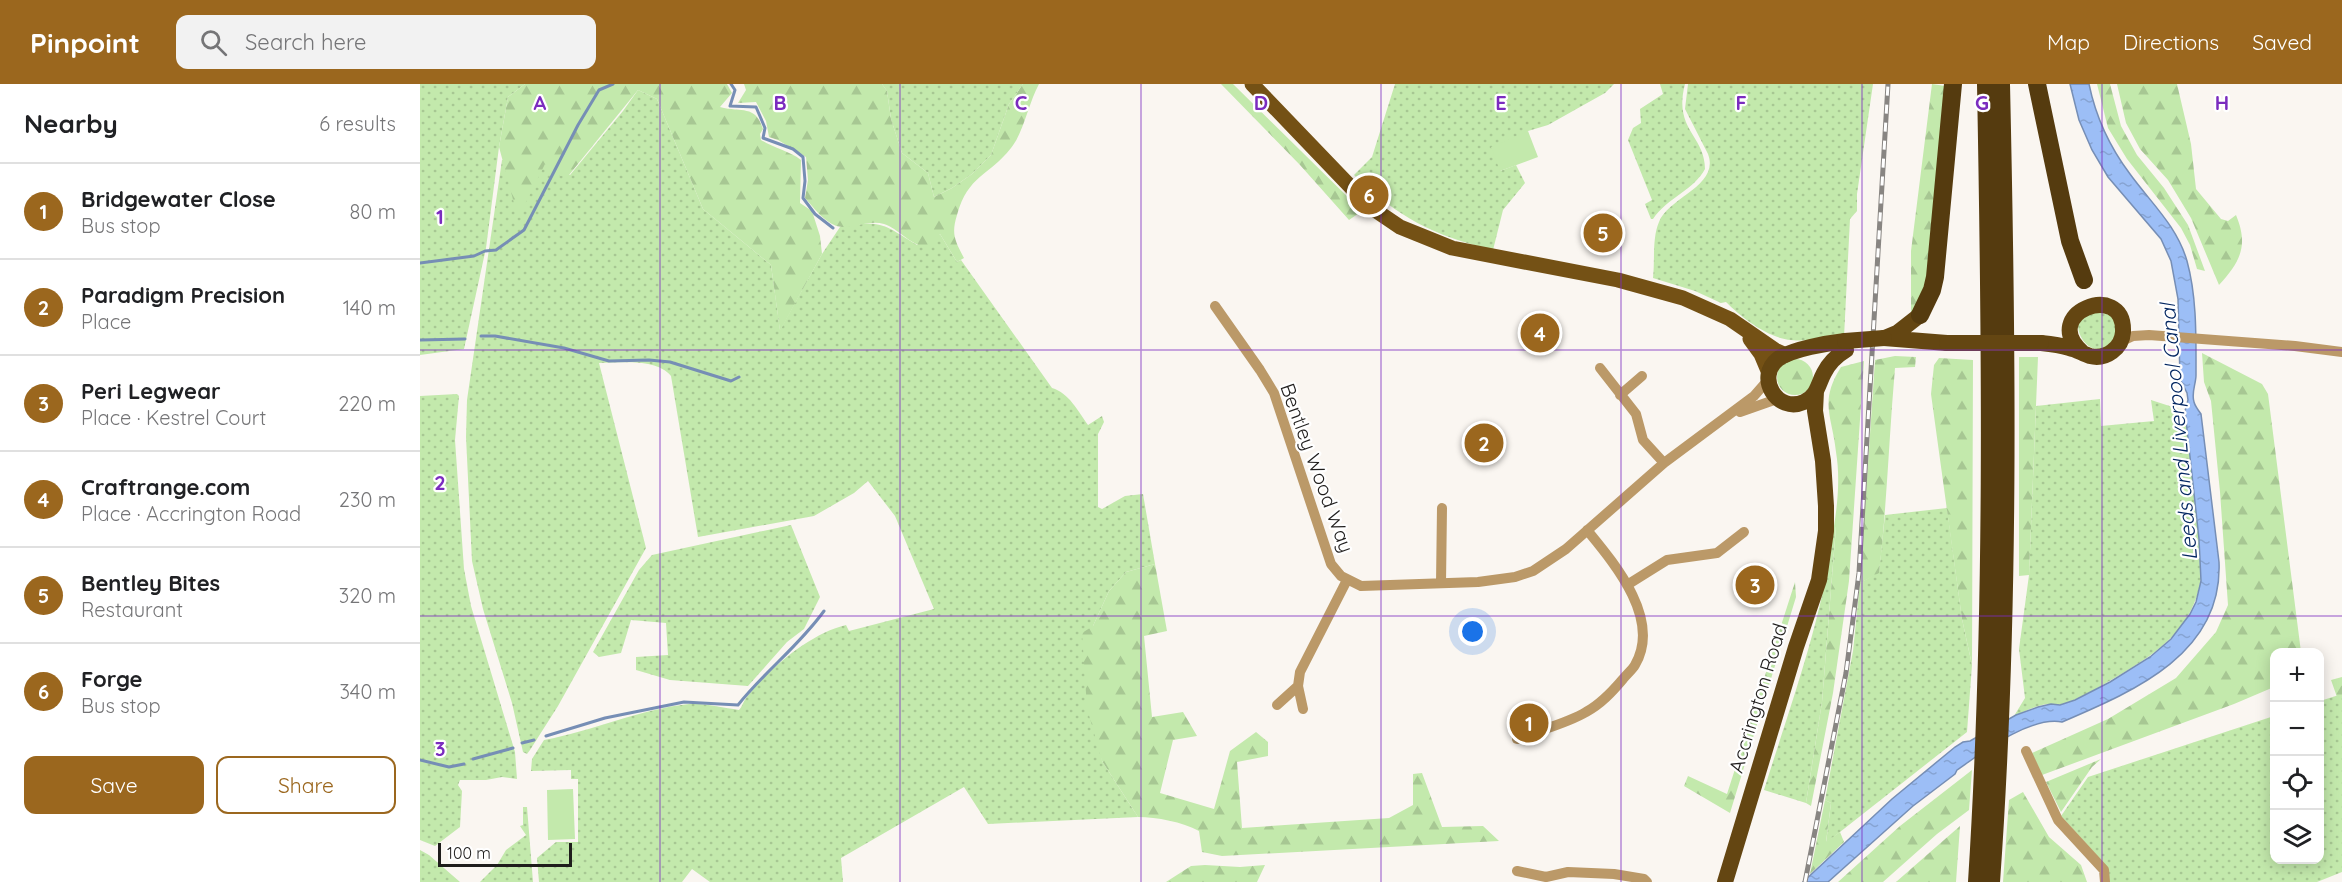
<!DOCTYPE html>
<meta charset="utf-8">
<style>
:root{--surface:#fff;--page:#f2f2f2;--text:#202124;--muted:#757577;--line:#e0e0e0;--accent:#9b671e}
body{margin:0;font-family:Quicksand,sans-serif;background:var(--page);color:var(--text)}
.controls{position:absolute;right:18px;bottom:18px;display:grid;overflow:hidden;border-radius:12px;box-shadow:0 3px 15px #0003}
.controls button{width:54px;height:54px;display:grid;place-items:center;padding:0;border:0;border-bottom:2px solid var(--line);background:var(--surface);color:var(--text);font:30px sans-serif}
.scale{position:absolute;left:18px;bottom:15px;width:134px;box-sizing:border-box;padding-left:6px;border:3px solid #1f1d1c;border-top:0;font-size:16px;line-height:21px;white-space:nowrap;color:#1f1d1c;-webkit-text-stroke:4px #fff;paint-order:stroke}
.you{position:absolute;left:1053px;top:548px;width:21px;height:21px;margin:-15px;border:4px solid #fff;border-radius:50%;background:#1a73e8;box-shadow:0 0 0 9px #1a73e833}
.badge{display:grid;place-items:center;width:39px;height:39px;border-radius:50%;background:var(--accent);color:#fff;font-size:20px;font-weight:700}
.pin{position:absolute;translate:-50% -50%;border:3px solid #fff;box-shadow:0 2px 6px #0006}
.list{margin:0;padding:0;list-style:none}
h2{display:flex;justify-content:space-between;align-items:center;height:78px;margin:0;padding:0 24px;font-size:26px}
h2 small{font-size:20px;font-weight:400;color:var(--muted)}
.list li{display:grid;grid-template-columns:39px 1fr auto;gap:18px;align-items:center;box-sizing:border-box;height:96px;padding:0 24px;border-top:2px solid var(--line)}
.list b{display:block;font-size:22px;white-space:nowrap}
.list p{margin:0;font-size:20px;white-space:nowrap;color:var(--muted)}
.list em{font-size:20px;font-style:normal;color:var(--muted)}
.actions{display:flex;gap:12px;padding:18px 24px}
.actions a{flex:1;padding:14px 0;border:2px solid var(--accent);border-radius:12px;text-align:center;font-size:21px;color:var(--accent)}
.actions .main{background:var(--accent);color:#fff}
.icon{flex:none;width:33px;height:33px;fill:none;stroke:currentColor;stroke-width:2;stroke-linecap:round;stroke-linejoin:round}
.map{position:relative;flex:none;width:1922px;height:798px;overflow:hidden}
header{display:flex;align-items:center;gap:36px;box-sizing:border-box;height:84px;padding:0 30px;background:var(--accent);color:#fff}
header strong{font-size:28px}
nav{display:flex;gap:33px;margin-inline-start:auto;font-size:21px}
.search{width:420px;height:54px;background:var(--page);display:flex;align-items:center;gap:15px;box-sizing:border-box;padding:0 21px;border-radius:12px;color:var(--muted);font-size:22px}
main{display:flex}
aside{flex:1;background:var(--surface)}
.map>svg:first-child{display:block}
</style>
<header>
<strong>Pinpoint</strong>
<div class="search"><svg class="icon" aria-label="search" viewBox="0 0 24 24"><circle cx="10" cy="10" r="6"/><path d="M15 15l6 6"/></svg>Search here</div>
<nav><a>Map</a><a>Directions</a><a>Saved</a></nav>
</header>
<main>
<aside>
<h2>Nearby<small>6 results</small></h2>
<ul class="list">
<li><span class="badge">1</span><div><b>Bridgewater Close</b><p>Bus stop</p></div><em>80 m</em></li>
<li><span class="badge">2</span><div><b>Paradigm Precision</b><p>Place</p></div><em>140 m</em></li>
<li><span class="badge">3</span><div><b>Peri Legwear</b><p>Place · Kestrel Court</p></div><em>220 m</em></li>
<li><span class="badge">4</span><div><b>Craftrange.com</b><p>Place · Accrington Road</p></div><em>230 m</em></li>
<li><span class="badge">5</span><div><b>Bentley Bites</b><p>Restaurant</p></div><em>320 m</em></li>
<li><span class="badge">6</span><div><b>Forge</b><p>Bus stop</p></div><em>340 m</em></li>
</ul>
<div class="actions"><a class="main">Save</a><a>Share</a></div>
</aside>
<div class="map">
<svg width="1922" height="798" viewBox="0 0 1922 798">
<defs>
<pattern id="grass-dots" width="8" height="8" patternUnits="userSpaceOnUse" patternTransform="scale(1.5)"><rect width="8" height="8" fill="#c3e9ac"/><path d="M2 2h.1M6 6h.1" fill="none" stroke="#a7c793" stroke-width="1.8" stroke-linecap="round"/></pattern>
<pattern id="forest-firs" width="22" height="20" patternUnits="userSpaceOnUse" patternTransform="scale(1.5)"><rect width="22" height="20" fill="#c3e9ac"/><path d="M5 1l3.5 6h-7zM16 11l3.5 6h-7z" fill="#a7c793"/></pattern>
<pattern id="water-ripples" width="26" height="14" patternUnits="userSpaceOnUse" patternTransform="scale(1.5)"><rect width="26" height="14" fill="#9cbef6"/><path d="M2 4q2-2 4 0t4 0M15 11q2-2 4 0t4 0" fill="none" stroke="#86a3d2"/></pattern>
</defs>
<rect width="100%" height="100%" fill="#faf6f1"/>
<path fill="url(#grass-dots)" d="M0,0H105L88,13L79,63L66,164L44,265L0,271Z
M462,0H603L589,20L571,71L552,90L532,104L514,113L508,89L482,69L471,35L467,7Z
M975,0H1194L1185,9L1160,23L1128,41L1108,47L1080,87L1096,81L1105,99L1083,126L1073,166C1010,150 981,135 934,91L952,73Z
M1240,0H1265C1253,46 1285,51 1285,85C1274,106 1247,114 1233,135H1231L1225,120L1232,116L1208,56L1213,44L1221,39L1220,25L1243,10Z
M1268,0H1453L1437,110V127L1430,135L1424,253C1406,254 1388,258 1371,256C1348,254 1322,234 1306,218L1301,219L1275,207L1233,194C1235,177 1232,154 1239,138C1249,113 1300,102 1288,70L1265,25Z
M218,6L237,15L283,125L351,181L360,246L402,170L420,143C462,136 462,139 497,161L520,150L537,178L541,176L632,304C649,309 658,327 668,341L682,332L684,338L678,350V423L682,425L705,412L723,410L735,480L706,488L689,507L673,542L682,677L718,733L568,740L544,703L421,774L423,798H290L272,785L262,798H119L117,774L136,758H158V695H151V686L111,687L112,675L124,656C173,647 220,625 269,620C285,619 303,624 319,626C322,623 323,618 326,614C348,585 391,549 426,541L429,547L514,525L475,432L448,397L434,409L394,432L278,453L251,292C236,274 200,279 179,279L226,464L138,622L110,666L107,670L103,668L92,619L63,525L52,477L46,353L47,316L82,76L125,79L150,91L203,27Z
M1669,227L1693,231L1697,250C1694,254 1691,259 1687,262C1672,272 1658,255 1658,241Z
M37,310L39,312L35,356L44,485L51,522L95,668L97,695L82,693L66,696H40L38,701L42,707L40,743L15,762L0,756V312Z
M1680,315L1681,342L1734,337L1731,316L1765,327L1782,485C1778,538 1745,564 1703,589C1684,600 1666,612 1646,619C1639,622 1635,620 1628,620C1617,621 1604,628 1594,632L1605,614L1599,565L1609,491L1616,322Z
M1527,424L1542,535L1552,581L1547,648L1406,759L1411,719L1405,716L1433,567L1440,499L1459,488L1465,431Z
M371,441L400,513L384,545L367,558L328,602L250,596L216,586V573L248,571L246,539L211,536L201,569L179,573L173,568L219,486L232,471Z
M1414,442H1416L1402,618L1386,719L1344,706C1371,619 1404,532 1414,442Z
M1922,610V788L1897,798H1687L1682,777L1641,732L1668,693L1854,632V776H1900V617Z
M103,723H107L113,798H60L77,781L86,766L106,751L100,742L103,741Z
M0,766L9,771L40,798H0Z"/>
<path fill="url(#forest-firs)" d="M105,0H307L312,9L300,23C322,29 335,20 343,45L340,50L341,56C354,64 369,67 381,76L380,119L392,127L400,152L402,170L360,247L351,181L283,125L237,15L218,6L149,91L139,92L125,80L98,134L79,63L88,13Z
M324,0H462L467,7L471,35L482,69L508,89L514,113L532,104L552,90L571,71L589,20L603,0H619C609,18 603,50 591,64C569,92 548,91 537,131C531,150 535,157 544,174L537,178L520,150L505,163C489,160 479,145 464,140C449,136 436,144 422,143C407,142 394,124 385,114L388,96L386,73L358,56L349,53L346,37L336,18L318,19L326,6Z
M801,0H813L942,127L929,136L880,81Z
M1512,0L1525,2L1509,200L1491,230V167Z
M1677,0H1690L1701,42L1717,71L1744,104L1768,141L1785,187L1777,185L1770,161L1761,144L1707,75L1688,44Z
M1697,0H1757L1771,60L1776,105L1801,135L1808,137L1816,131C1829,162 1820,178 1799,201L1771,134L1748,96L1720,65L1706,39Z
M1782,269L1842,300L1848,310L1881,568H1854V603L1814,620L1622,691L1612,669L1688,635L1756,594L1796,548L1808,521L1800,408L1791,317L1784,298Z
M1475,272L1496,273L1495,283L1475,284C1469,352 1467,421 1459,489L1440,499L1455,276Z
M1599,273H1618L1609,491L1599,492Z
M1519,274L1553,276L1552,581L1542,535L1511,310L1514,281Z
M1357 293a18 18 0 1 1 36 0a18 18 0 1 1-36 0Z
M1444,277L1429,497L1413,609L1391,722L1386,719L1402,618L1416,443L1414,442C1418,417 1420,392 1416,368C1412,331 1399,318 1421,283Z
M735,480L747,547L724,552L732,633L763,628L777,652L753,656L740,709L794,725L810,667L836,648L848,658V672L817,678L822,744L969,734L993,721V690L1002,689L1022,743L1063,742L1079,757L802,772L782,768L779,747C762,738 737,733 718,733L682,677L667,624L662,549L673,542L689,507L706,488Z
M1375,498L1376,513L1310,729L1264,702L1268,692L1307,710Z
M1922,593V611L1917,613L1911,596Z
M1681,675L1672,683L1641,728L1626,698Z
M1552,686L1549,726L1517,750L1463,798H1418L1480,742Z
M1603,708L1629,753L1661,781L1667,798H1583L1589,716Z
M1405,716L1411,719L1406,758L1420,748L1424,758L1390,790Z
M1540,742L1536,798H1476Z
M785,781L820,783L845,781L837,798H746L771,782Z"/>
<path fill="#c3e9ac" d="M1108,47L1118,73L1080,87L1071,63Z
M153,705L155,755L128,756L127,706Z"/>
<path fill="url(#water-ripples)" stroke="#768eb5" stroke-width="1.5" d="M1650,0H1669C1676,34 1689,62 1710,90C1731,119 1757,142 1767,177C1777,213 1776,254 1776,291C1776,300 1771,309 1774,318C1775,322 1778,326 1781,330L1799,478C1803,570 1714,607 1642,638C1610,632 1563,668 1537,686L1535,690L1493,722L1408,798H1383L1472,715L1535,663L1543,658L1550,657L1596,631L1618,623L1631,620L1640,621L1655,616L1690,598L1730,573L1751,555L1770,530L1776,518L1781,497L1779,455L1765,327L1768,316L1767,309L1760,295L1758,215L1751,177L1741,155L1688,93L1672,66L1659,36Z"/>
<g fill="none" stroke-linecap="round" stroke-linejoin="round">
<path stroke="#768eb5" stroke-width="3" d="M311,0L315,6L310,22L336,23L345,44L343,54L373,65L383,73L385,97L383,114L395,130L413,144
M0,179L54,172L65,167L76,166L104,146L158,41L179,6L193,0
M61,252H75L144,264L189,277L229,276L250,278L311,297L319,293
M0,256L45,255
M126,652L185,634L264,618L318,621C345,587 378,563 404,527
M102,659L114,656
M53,675L93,664
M0,676L29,683L44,680"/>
<path stroke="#bb9968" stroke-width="10" d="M795,222L840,286L854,309L911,480L921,492L941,502L1058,498L1095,493L1113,487L1146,465L1244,379L1334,312L1348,296
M1700,258L1713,252L1729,251L1875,262L1922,268
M1180,284L1216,330L1223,356L1244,379
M1200,311L1222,292
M1320,328L1357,315
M1021,499L1022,424
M1207,501L1247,476L1297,469L1324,448
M878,602L883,625
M857,621L878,602L880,588L927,496
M1097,655C1119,646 1146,640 1166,628C1181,620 1192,608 1203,595C1207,590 1212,586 1215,581C1242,535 1194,479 1167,446
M1606,667L1638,736L1684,786L1685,798
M1097,787L1126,793L1148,788L1194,790L1224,795L1227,798"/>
<path stroke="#745115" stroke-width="15" d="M832,0L949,122L980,143L1032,164L1198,196L1263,214L1310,235L1355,266L1366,271
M1330,255L1341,270L1349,289"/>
<path stroke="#644612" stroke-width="16" d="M1464,254L1527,259
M1465,254L1477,249L1500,231
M1425,257C1408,259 1372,265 1358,275C1335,293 1357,330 1384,318C1397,313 1398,300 1404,289C1409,279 1416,272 1426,266
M1621,259C1631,260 1640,261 1649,264C1656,265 1663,270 1670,272C1686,276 1702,264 1703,248C1705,195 1617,230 1663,269
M1305,798L1376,563L1399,496L1406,447V422L1403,377L1395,327L1396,307"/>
<path stroke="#553b0f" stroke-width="18" d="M1617,0L1650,157L1664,196
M1500,231L1512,206L1515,193L1533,0
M1557,798C1574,532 1571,266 1566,0
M1571,798C1590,532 1587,266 1581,0"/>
<defs>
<path id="rail" d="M1385,798L1426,589L1439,489L1468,0"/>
</defs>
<use href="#rail" stroke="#888582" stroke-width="5"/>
<use href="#rail" stroke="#fff" stroke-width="3" stroke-dasharray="9" stroke-linecap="butt"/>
<path stroke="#644612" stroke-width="16" d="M1425,257L1464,254
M1527,259H1621"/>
</g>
<path fill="none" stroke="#7b2cbf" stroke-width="1.5" stroke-opacity="0.55" d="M240,0V798M480,0V798M721,0V798M961,0V798M1201,0V798M1442,0V798M1682,0V798M0,266H1922M0,532H1922"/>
<g text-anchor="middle" stroke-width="4.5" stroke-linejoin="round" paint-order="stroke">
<g font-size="20" fill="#1f1d1c" stroke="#fff">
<text transform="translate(897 384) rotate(70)" y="7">Bentley Wood Way</text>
<text transform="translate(1338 614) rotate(-73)" y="7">Accrington Road</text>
</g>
<g font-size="21" font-style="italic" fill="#032661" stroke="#fff">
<text transform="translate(1759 348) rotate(-95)" y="7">Leeds and Liverpool Canal</text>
</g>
</g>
<g font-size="20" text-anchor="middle" font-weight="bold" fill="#7b2cbf" stroke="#fff" stroke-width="4.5" stroke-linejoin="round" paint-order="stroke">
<text x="120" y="26">A</text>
<text x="360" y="26">B</text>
<text x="601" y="26">C</text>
<text x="841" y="26">D</text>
<text x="1081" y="26">E</text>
<text x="1321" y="26">F</text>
<text x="1562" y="26">G</text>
<text x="1802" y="26">H</text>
<text x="20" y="140">1</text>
<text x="20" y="406">2</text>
<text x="20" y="672">3</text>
</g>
</svg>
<div class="controls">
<button>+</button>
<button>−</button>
<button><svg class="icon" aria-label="locate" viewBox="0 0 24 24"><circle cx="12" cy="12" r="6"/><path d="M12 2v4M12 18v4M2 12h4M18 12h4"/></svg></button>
<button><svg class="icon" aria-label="layers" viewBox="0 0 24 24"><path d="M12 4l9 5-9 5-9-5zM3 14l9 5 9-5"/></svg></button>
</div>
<div class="scale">100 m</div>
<div class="you"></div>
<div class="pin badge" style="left:1109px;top:639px">1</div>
<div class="pin badge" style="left:1064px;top:359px">2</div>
<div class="pin badge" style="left:1335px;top:501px">3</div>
<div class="pin badge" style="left:1120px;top:249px">4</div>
<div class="pin badge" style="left:1183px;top:149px">5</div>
<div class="pin badge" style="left:949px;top:111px">6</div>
</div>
</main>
